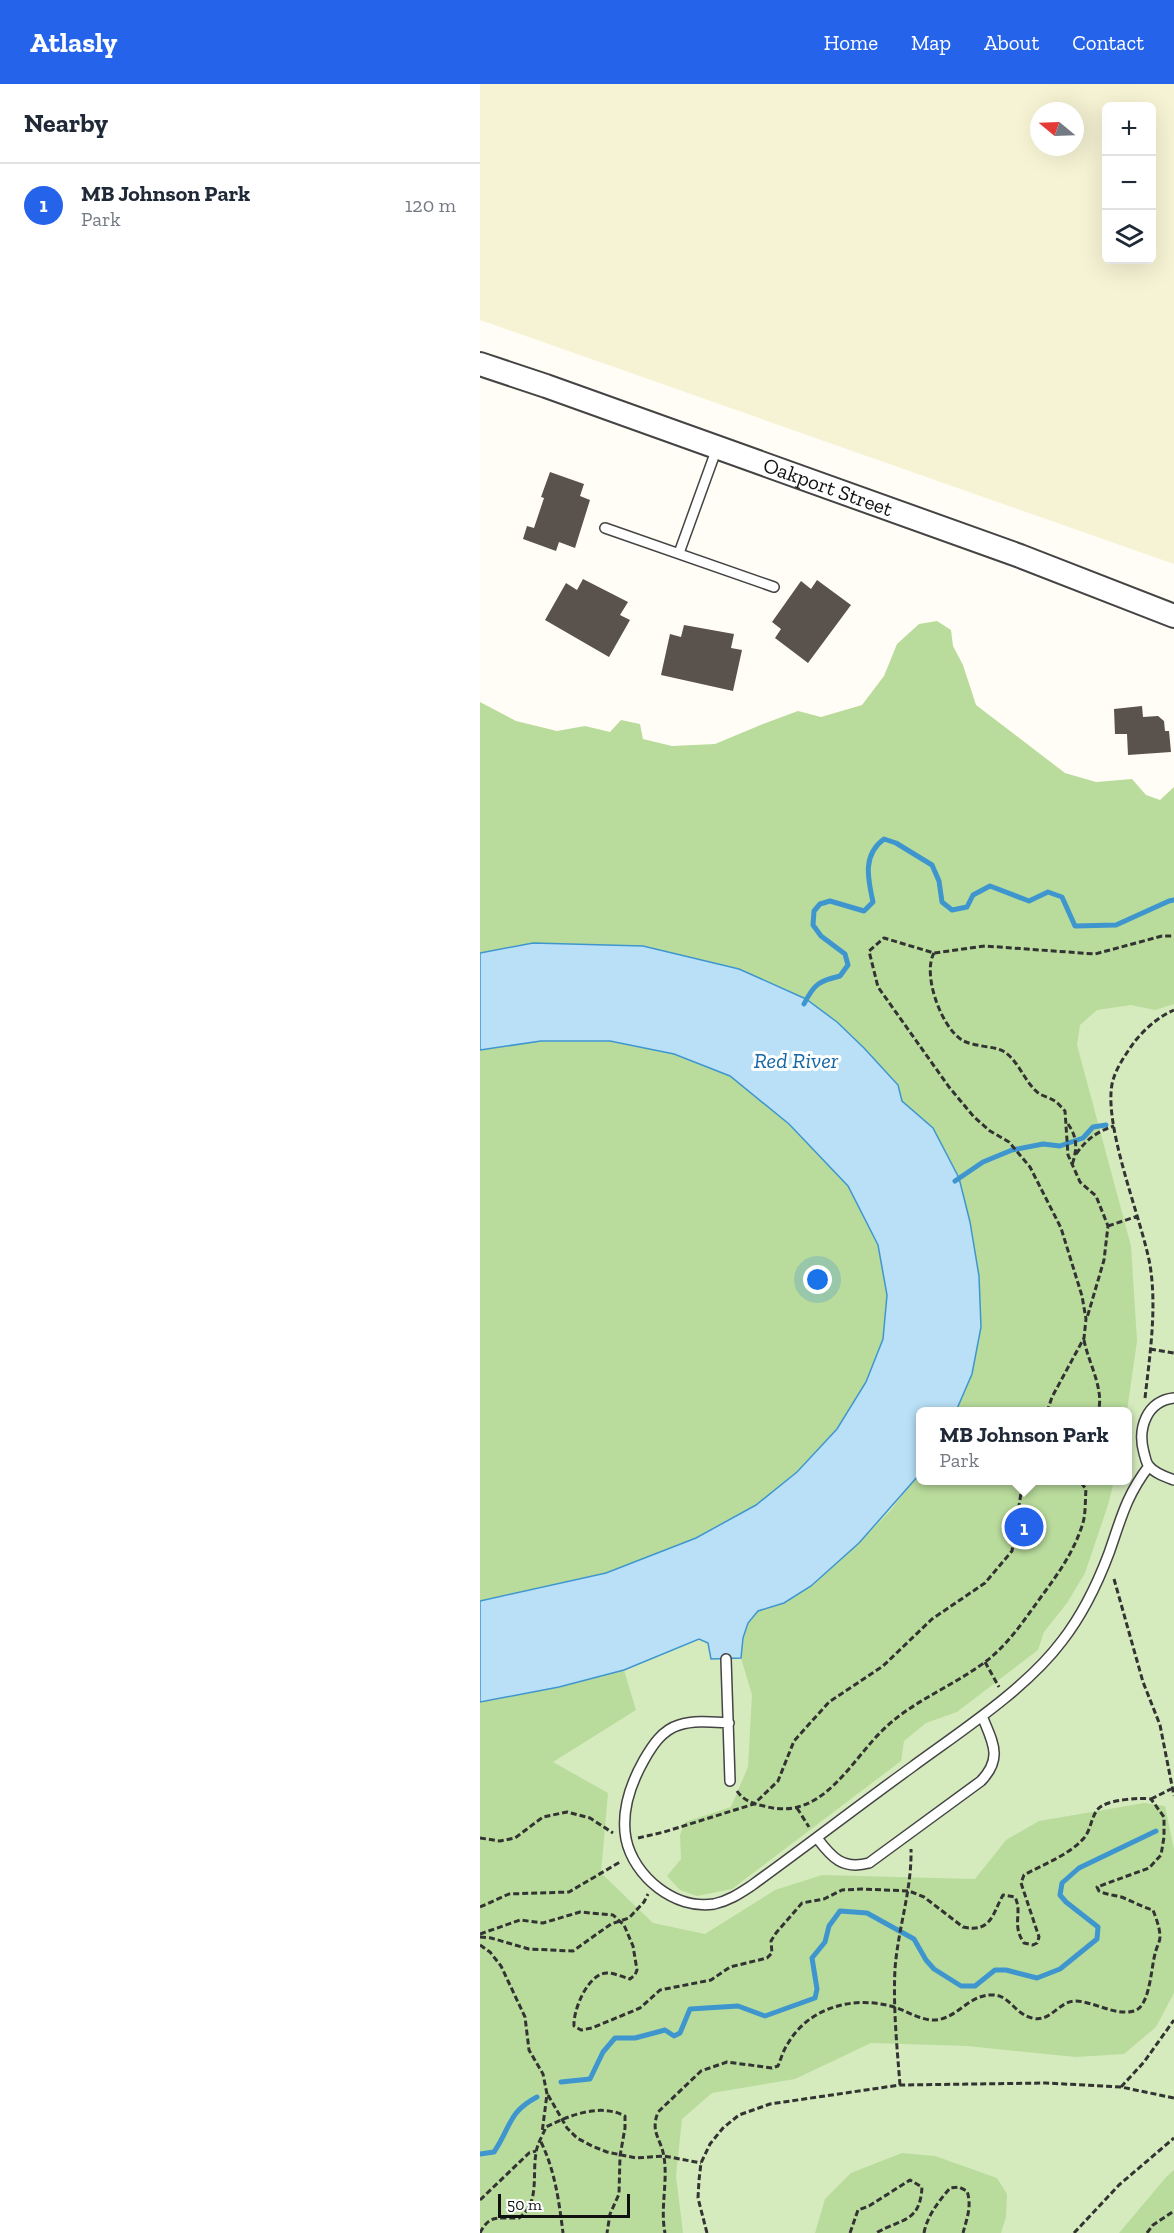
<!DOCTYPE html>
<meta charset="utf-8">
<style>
:root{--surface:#fff;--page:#f6f6f7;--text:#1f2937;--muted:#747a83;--line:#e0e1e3;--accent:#2563eb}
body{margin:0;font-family:"Zilla Slab",serif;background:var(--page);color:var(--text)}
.controls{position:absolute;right:18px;top:18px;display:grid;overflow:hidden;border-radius:9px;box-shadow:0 6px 24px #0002}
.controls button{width:54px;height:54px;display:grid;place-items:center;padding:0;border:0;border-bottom:2px solid var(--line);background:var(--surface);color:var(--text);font:30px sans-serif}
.compass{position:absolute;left:550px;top:18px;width:54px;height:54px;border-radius:50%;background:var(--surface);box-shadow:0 6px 24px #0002;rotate:289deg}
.scale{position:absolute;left:18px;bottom:15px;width:132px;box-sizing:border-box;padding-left:6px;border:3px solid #111;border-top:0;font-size:16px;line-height:21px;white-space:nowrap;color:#111;-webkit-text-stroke:4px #fff;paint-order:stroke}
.you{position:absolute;left:338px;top:1196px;width:21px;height:21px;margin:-15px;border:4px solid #fff;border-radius:50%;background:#1a73e8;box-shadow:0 0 0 9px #1a73e833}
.badge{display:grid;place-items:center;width:39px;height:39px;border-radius:50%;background:var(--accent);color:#fff;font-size:20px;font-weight:700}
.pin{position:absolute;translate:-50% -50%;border:3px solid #fff;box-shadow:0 2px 6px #0006}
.popup{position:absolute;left:436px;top:1323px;width:216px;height:78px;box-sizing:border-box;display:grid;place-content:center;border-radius:9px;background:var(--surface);filter:drop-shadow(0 2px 4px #0005);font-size:20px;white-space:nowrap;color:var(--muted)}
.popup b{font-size:22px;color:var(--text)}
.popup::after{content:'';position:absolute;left:50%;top:100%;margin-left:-12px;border:12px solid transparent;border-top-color:var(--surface)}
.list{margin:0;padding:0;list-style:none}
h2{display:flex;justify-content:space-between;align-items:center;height:78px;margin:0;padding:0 24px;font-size:26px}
h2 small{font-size:20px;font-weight:400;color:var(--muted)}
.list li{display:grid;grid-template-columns:39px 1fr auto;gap:18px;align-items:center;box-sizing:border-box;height:84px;padding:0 24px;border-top:2px solid var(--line)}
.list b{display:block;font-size:22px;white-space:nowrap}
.list p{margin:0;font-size:20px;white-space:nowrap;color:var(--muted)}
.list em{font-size:20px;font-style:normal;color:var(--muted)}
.icon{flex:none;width:33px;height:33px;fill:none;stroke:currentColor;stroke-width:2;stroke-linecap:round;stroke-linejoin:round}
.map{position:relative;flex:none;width:694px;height:2149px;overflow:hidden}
header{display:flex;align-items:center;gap:36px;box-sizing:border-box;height:84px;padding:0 30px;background:var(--accent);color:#fff}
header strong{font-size:28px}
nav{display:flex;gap:33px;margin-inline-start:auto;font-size:21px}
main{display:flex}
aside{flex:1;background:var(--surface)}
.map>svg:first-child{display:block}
</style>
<header>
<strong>Atlasly</strong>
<nav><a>Home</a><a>Map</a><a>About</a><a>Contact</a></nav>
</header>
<main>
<aside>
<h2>Nearby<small></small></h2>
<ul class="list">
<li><span class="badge">1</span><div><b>MB Johnson Park</b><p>Park</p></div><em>120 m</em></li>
</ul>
</aside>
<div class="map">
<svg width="694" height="2149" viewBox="0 0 694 2149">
<rect width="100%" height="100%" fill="#fffdf5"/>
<path fill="#f6f3d4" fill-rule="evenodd" d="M0,0H694V480L0,236ZM626,22H672V176H626ZM559,27H595V63H559Z"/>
<path fill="#d5ebbd" d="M694,816V2149H0V1618L144,1586L219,1555L228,1559L231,1575L261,1574L440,1388V1396H648V1328L476,1327L492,1290L479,1094Z"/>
<path fill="#b9dc9c" d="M457,537L471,546L473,562L483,581L496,621L585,689L616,698L652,695L666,711L680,716L694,703V920L675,926L651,921L617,926L600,941L597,961L651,1162L657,1257L647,1327H476L492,1290L501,1243L499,1192L490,1138L453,1044L422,1017L418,1001L357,938L327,915L193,870L163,862L0,869V618L36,637L77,647L105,642L130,648L141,636L160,640L163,655L192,662L235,660L283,640L318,627L341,633L382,621L404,592L417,560L439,540Z
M61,957H130L194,970L250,992L309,1040L368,1102L398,1161L407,1211L403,1255L386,1298L357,1345L317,1388L276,1421L216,1454L126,1489L0,1517V966Z
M440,1388V1396L634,1397L628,1421L605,1489L587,1519L564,1548L558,1566L477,1628L446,1639L424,1657L421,1677L252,1805L217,1812L200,1806L187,1792L201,1775L200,1751L205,1738L251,1723L268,1683L272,1611L261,1574L263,1554L268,1539L278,1527L304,1519L331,1502L379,1459L411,1426Z
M144,1586L156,1626L73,1678L128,1709L121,1789L173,1839L225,1850L295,1806L342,1791L495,1795L526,1756L559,1737L664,1719L685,1722L694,1765V1909L676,1943L644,1970L596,1973L487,1962L391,1959L315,1995L232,2009L202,2035L196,2092L203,2149H0V1618L79,1603Z
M422,2069L455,2072L517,2094L527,2110L526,2133L521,2149H335L345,2115L371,2089Z
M694,2086V2149H639L687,2092Z"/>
<path fill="#b9e0f7" stroke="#3f96cf" stroke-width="1.5" d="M53,859L163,862L259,885L326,915L357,938L384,964L418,1001L422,1017L453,1044L479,1094L490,1138L499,1192L501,1243L492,1290L476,1327L440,1328V1388L438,1392L379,1459L331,1502L304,1519L278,1527L268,1539L263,1554L261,1574L231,1575L228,1559L219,1555L144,1586L79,1603L0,1618V1517L126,1489L216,1454L276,1421L317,1388L357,1345L386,1298L403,1255L407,1211L398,1161L368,1102L309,1040L250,992L194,970L130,957H61L0,966V869Z"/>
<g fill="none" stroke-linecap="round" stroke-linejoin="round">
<path stroke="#3f96cf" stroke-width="5" d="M324,920C334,900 339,897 360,892L368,881L365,870L341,852L333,841L334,827L340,820L350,817L384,827L393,818C388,795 382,771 404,755L416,759L452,781L459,797L462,818L472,826L487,823L493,811L510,802L549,817L568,808L582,813L595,842L636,841L689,817L694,816
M475,1097L503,1078L532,1066L563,1060L580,1062L603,1054L613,1043L626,1041
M81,1998L110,1995L123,1968L135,1954H155L185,1946L194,1952L200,1949L210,1925L258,1922L285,1932L335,1914L337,1905L332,1874L345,1858L349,1842L360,1827L387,1829L434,1855L446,1876L454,1885L481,1902H495L515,1886H526L557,1894L580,1885L617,1855L618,1843L586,1818L580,1811L582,1799L599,1784L676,1747
M0,2070L14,2068C31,2043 28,2028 57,2013"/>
</g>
<path fill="#5a524d" d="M70,388L104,400L100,412L110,416L95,464L79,458L76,467L43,455L47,442L54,444L64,414L61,413Z
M103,495L148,518L140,531L150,536L129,573L65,536L86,499L97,506Z
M337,496L371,521L328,579L295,554L301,545L292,538L321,497L331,505Z
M204,541L254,550L251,564L262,566L253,607L181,591L190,550L201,553Z
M662,622L663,633L678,632L684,637L685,647H689L691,668L648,671L647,650H635L634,625Z"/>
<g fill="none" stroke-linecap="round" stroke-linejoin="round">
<defs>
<path id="service" d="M125,444L294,503
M199,469L237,364
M694,1314C667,1317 657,1344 664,1369C665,1372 666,1379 669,1382C674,1389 686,1393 694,1396
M246,1575L250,1697
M249,1639C232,1638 215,1636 199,1641C182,1646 172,1662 164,1676C151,1699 141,1728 146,1755C154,1793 195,1826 234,1820C248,1817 259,1810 271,1802C325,1763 378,1722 432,1683C481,1647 546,1605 582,1557C603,1530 617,1501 629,1469C641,1435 646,1412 669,1382
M337,1754C352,1774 363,1786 389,1779L501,1697C523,1674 513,1659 502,1632"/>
<g id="tertiary">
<path id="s1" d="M0,280L66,302L540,472L694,532"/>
</g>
</defs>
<use href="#service" stroke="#444" stroke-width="12"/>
<use href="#tertiary" stroke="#444" stroke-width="26"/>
<path stroke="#333" stroke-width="3" stroke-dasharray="6 3" stroke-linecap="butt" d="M454,869C442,890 461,943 482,956C494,963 514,962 523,967C537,975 543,994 555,1006C560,1012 569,1013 575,1017C579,1020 582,1024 585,1027L588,1071L600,1098L616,1112L628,1142L624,1176L607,1234
M588,1040C598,1054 597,1066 592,1081
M596,1070C607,1055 616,1048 634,1042
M628,1142L658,1132
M604,1256C608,1278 625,1306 618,1328
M670,1265L694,1269
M665,1314C670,1270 677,1224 670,1181C662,1135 619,1033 634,993C638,981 648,967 655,957C666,944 678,933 694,926
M567,1328L572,1313L604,1254L606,1235L602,1212L581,1144L550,1083L529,1058L510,1047L494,1033L469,1003L398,903L389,867L404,854L454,869L505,862L615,870L682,852H694
M634,1495L663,1598L680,1641L694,1712
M505,1578L519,1603
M257,1707C263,1716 273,1720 284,1722C343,1739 370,1676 406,1643C435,1616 473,1602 505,1578C529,1560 544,1536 561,1513C578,1490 593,1469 602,1442C606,1431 605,1417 606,1405L599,1396
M671,1715L691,1705
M317,1724L329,1743
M0,1754L20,1757L35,1754L63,1733L87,1728L110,1734L133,1749
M158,1754L184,1748L274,1720L298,1697L314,1657L349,1618L403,1582L452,1535L505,1499L532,1467L543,1396
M0,1823L29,1810L89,1808L140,1778
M0,1850L40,1836L63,1839L100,1828L133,1831L144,1841L153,1862L157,1886L155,1891L150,1895C143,1893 134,1889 127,1889C108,1889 93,1926 94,1942L101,1946L112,1944L160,1924L180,1906L231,1896L250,1883L287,1874L292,1869L291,1857L296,1849L322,1819L344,1815L362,1806L382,1805L429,1807L444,1813L483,1843C511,1849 512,1831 523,1811L535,1813C543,1830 531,1840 544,1859L553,1861L557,1859L559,1853L541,1799L544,1791C564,1780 589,1771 604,1754C611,1746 611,1733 618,1725C625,1716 660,1713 671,1715L684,1733V1753L681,1771L669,1784L617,1803L619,1807C627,1811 636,1811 644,1814C654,1818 662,1823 673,1826C676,1834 680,1844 680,1853C680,1858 676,1864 675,1870C671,1884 670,1923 654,1927C635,1932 615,1918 596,1917C578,1917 571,1939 552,1934C535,1930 530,1912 514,1911C488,1909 477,1937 452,1936C438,1935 427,1927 414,1923C374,1911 328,1923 307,1961C303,1967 301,1975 298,1982L292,1984L247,1978L221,1987L178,2028C170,2049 181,2054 184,2073C188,2098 180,2124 185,2149
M0,1853L11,1854L49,1865L93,1867L131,1840L149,1834L164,1818L168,1810
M0,1861L10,1868L21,1882L45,1933L49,1966L63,1990L67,2010L62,2049
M420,2001C417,1963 413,1923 415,1885C418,1844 432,1806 431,1765
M641,2003L664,1978L694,1936
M68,2011L87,2044L97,2054L112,2062L127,2068L156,2074L184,2072L221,2079
M61,2058C75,2087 79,2117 83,2149
M0,2116L49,2069L56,2067
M0,2149C10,2129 19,2135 39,2134C60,2119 52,2092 56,2069C57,2060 63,2051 66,2043C90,2031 120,2019 145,2032V2044L140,2072L139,2110L130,2130L127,2149
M227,2149L218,2114L219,2096L221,2079L230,2060L243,2044L259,2031L290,2020L420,2001L497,2000L566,1999L641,2003L694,2014
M370,2149L378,2126L389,2122L430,2096L442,2103C440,2139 422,2134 396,2149
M444,2149C447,2132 459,2117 470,2104L479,2103L487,2107C492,2122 487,2134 483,2149
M594,2149L639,2101L694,2054
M667,2149L673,2141L694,2127"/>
<use href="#service" stroke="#fff" stroke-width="9"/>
<use href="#tertiary" stroke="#fff" stroke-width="22"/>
</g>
<g text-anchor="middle" stroke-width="6" stroke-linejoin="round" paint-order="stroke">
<g font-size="21" fill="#111" stroke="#fff">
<text dy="7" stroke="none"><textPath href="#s1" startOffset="369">Oakport Street</textPath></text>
</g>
<g font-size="22" font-style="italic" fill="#1768a6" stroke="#fff">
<text x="316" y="984">Red River</text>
</g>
</g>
</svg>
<div class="controls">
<button>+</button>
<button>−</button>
<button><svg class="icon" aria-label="layers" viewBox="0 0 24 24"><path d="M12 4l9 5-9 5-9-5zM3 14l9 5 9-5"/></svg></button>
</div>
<svg class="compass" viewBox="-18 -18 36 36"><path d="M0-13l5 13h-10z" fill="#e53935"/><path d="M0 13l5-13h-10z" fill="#747a83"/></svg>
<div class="scale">50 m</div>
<div class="you"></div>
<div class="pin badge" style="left:544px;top:1443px">1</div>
<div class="popup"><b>MB Johnson Park</b>Park</div>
</div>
</main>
